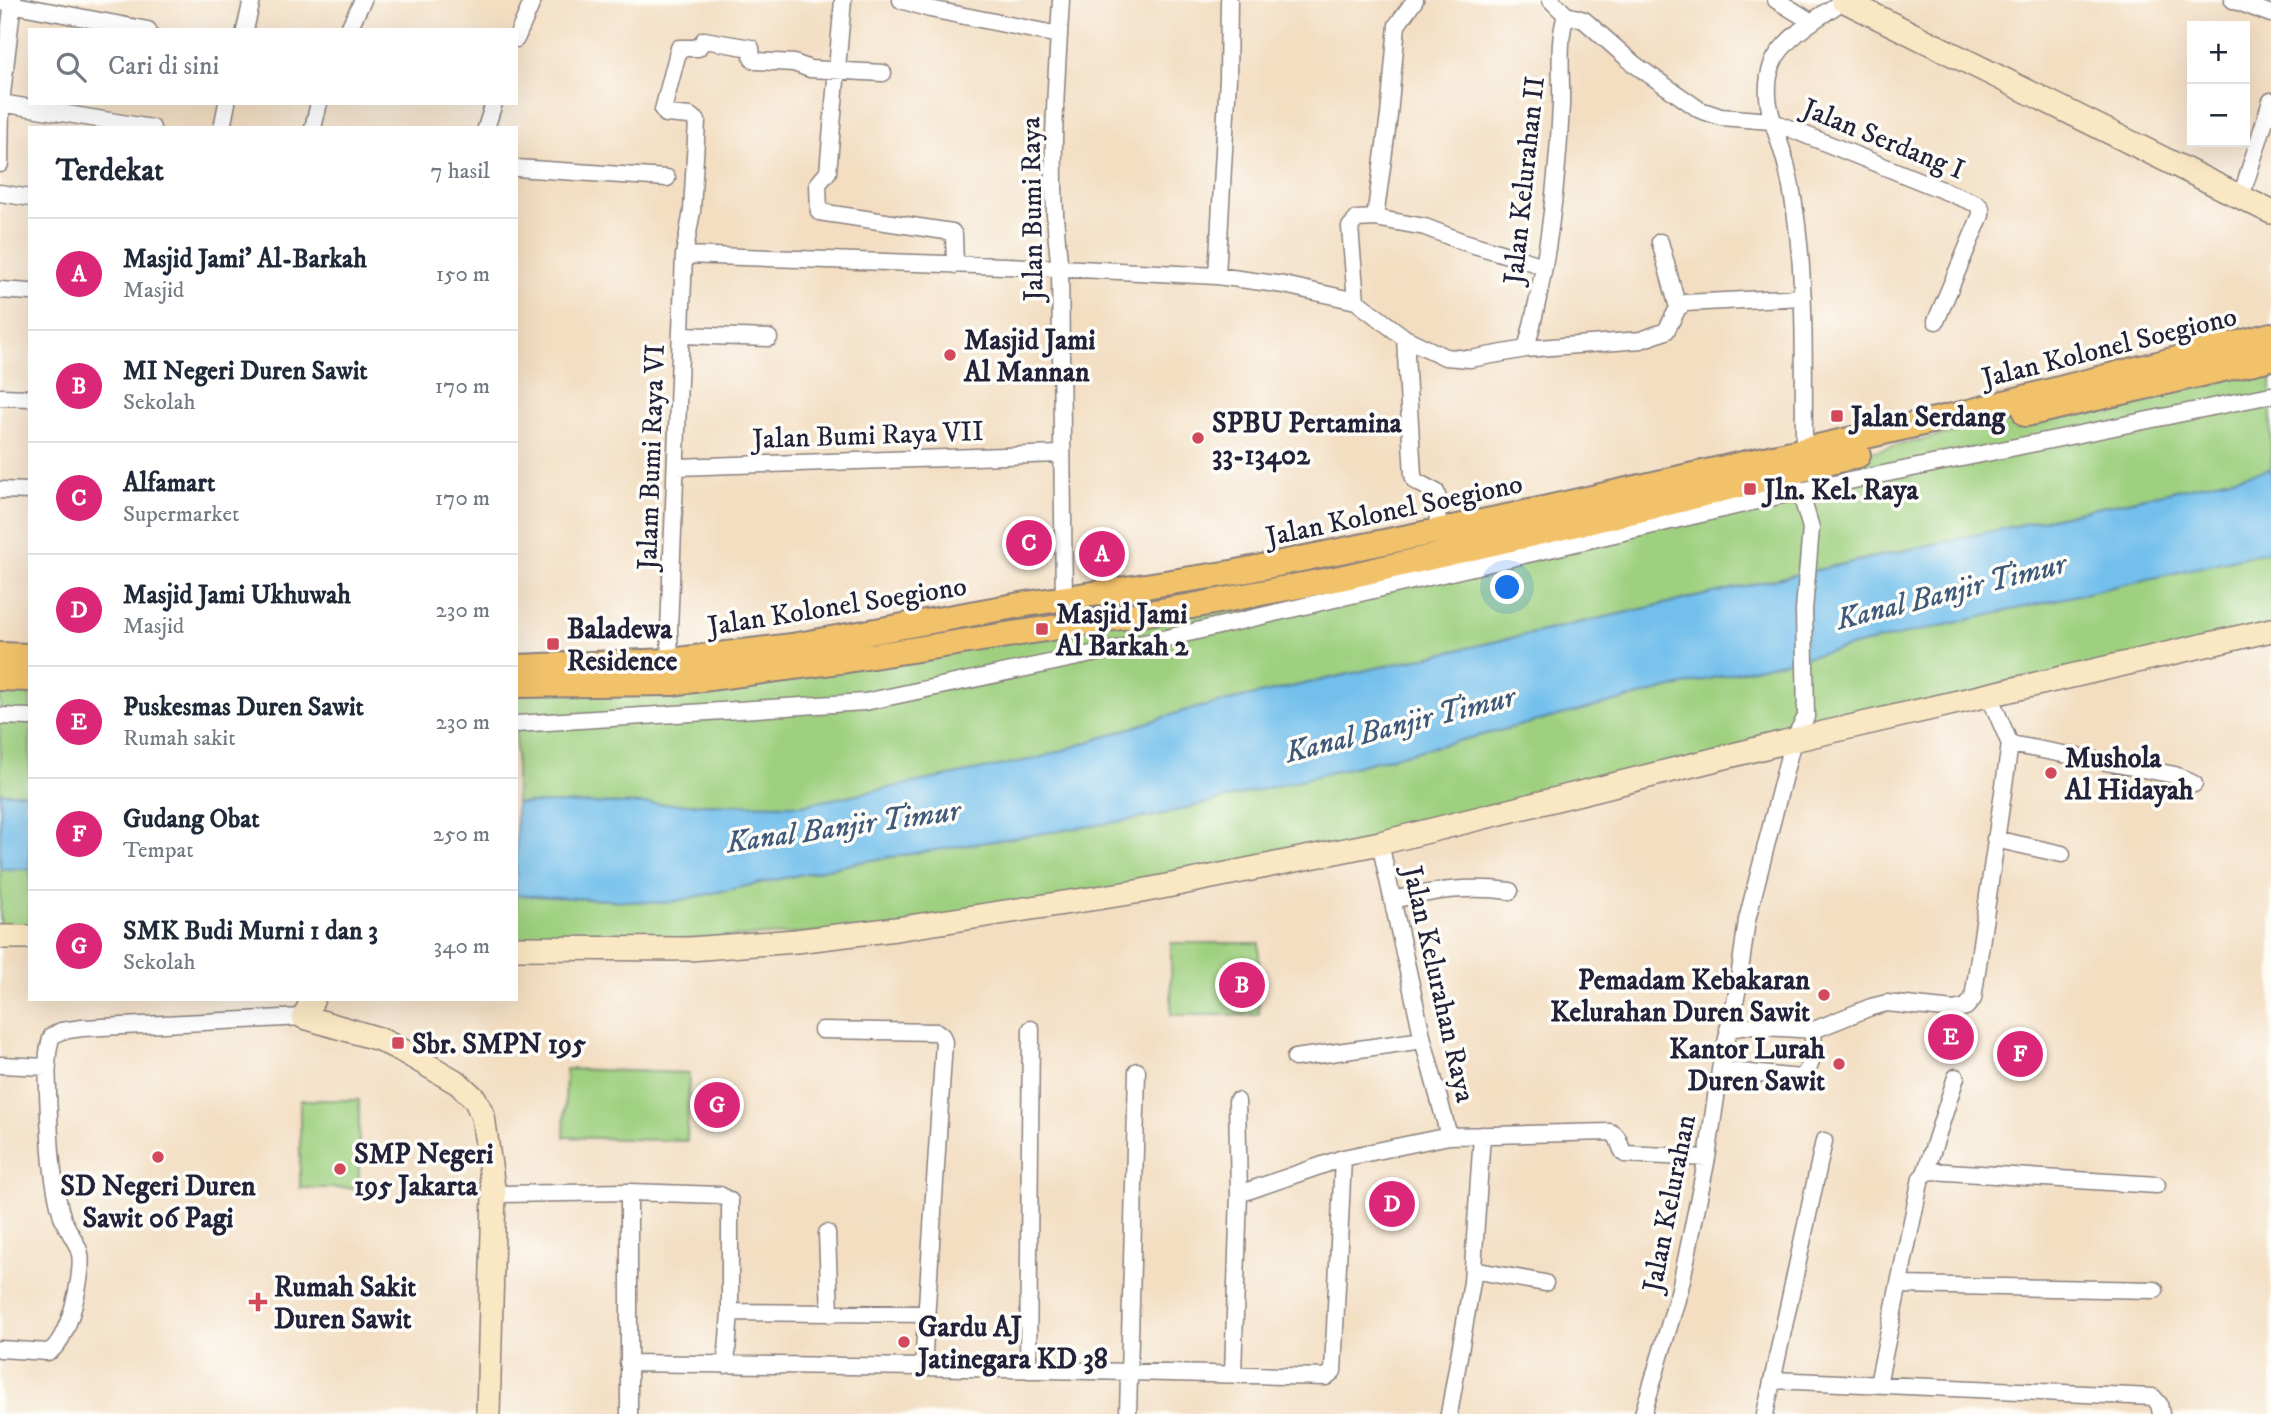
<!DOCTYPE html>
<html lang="id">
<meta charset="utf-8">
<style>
:root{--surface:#fff;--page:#f6f6f7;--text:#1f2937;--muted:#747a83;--line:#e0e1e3;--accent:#db2777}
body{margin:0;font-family:"IM FELL DW Pica",serif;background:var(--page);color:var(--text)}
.controls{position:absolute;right:21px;top:21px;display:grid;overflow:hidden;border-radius:0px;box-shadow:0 7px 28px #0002}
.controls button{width:63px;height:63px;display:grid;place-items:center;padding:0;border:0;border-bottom:2px solid var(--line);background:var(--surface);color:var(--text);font:35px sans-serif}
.you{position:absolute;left:1508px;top:588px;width:24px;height:24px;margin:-18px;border:5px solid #fff;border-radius:50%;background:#1a73e8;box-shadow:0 0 0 10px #1a73e833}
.badge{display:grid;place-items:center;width:46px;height:46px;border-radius:50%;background:var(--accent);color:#fff;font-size:23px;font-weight:700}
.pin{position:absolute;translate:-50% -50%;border:4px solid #fff;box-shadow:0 2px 7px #0006}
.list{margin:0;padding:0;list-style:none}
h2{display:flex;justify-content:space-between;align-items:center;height:91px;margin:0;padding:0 28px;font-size:30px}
h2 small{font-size:23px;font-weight:400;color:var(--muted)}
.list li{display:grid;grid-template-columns:46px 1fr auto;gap:21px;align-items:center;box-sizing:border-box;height:112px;padding:0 28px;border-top:2px solid var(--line)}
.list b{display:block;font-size:26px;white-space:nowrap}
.list p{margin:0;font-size:23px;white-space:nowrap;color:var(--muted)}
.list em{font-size:23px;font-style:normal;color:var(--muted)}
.icon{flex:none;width:38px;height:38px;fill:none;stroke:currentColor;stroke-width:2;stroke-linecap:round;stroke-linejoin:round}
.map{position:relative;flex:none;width:2271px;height:1414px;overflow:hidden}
.search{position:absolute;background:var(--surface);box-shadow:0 7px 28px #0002;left:28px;top:28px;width:490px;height:77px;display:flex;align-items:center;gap:18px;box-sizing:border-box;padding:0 24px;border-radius:0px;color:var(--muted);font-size:26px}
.panel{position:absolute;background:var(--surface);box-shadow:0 7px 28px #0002;left:28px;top:126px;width:490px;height:875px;border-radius:0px}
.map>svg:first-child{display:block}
</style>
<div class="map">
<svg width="2271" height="1414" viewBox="0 0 2271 1414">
<rect width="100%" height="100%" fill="#fdfcf7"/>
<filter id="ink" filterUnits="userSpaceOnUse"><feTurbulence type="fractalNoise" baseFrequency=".0143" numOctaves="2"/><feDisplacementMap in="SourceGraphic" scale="14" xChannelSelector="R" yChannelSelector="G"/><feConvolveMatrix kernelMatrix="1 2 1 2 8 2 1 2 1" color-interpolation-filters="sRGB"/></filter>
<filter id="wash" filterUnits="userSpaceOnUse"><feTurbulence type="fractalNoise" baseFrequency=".00686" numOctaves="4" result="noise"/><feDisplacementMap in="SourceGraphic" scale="28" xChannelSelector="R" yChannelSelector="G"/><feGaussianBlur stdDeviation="1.57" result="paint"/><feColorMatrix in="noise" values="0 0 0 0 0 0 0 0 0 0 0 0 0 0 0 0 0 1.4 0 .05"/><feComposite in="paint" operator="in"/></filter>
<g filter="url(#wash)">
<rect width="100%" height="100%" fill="#f3dec2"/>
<path fill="#9ed07f" stroke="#60795d" stroke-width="2" d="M2271,358V630L1380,843L896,929L516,947V685L1069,626L1840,459Z
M0,678L30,679V717L0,716Z
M0,718L30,719V937H0Z
M1171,943H1259V1015H1171Z
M566,1069L689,1073L687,1141L564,1137Z
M300,1100H359V1188H300Z"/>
<path fill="#72bfec" stroke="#4a7094" stroke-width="2" d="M2271,469V551L1704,680L1155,816L865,861L666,903L516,895V803L802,805L1039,758L1183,711Z
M0,793H30V869H0Z"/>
</g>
<g filter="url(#ink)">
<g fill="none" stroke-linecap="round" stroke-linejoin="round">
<defs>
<path id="street" d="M843,0L828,172L818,184L819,212L952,232L954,235L955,265
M901,0L930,9L1059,35
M1061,0C1056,89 1048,179 1060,268L1064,599L1069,626
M1551,0L1566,15L1584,20L1634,64L1700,110L1721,117L1771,121L1977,204L1981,208V215L1936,321
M1776,0L1812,22
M2233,0L2271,14
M0,2L148,30
M245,30L252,0
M348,30L363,0
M516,39L533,0
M1,103L152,128
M222,128L227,103
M313,128L319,103
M486,128L494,103
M0,164L1,103L13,0
M516,168L667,178
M0,193L30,198
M2241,197L2271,101
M1375,218L1425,227L1461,241L1544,266
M1660,242L1678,308
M684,255L1060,268L1217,276L1284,285L1356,301L1405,338L1445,357L1470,359L1526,349L1641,340L1666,331L1678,308L1685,303L1803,297
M1217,276L1228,78L1229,0
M0,290L30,292
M1356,301L1350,227L1357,219L1375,218L1389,115L1397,25L1415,0
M682,335L769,338
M1405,338L1413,475L1415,481L1436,492L1437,495L1438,531
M1526,349C1547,271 1557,187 1561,105C1562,75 1557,44 1566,15
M0,397L30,398
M1804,450C1803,359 1808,257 1787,168C1779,133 1759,102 1772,65C1781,39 1821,16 1843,1
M677,467L1061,454
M0,490L30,491
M670,661L669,630L684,255L692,211L697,121L690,116L666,114L663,110L679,48H698L704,40L751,48L752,58L756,61L794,63L810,69L883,73
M0,716L30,717
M516,724L865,702L1158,640L1800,491L2271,395
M2010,744L2175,775L2194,784
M1995,839L2062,854
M1380,843L1423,1040L1449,1136
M1392,900C1435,891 1467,885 1510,891
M1728,1029L1748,1026L1814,1030L1871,1007L1887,1003L1954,1010L1966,1007L1973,999L2010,744L1989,695
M822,1030L937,1032L942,1036L944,1042L923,1367
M1295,1058L1423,1040
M0,1065L48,1067
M1720,1070L1800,1078C1815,1068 1812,1047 1814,1030
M1925,1174L1931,1171L2157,1185
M629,1192V1414
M494,1194L629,1192L720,1195L730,1201V1312L726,1365
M1239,1194L1343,1158L1449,1136L1610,1132C1621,1136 1618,1147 1625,1154L1707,1158
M827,1233L830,1314
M1473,1270L1545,1283
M1899,1285L2155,1290
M730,1312L927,1314
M0,1349L48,1352C68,1344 84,1275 80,1254C77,1240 66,1230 62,1216C50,1176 50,1135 48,1094C48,1075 45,1054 52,1036L61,1031L82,1028L304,1017
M628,1363L923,1367L1326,1377L1333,1371L1343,1158
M1028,1370L1031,1029
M1233,1373L1239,1194L1237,1101
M1773,1380L2153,1397L2159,1404L2161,1414
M1878,1384L1921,1178L1925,1174L1956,1077
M1128,1414L1137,1071
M1449,1414L1472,1282L1482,1135
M1643,1414L1680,1289L1707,1158L1720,1070L1737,993L1747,920L1793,740L1806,717L1804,610L1811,528L1800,491L1795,486
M1765,1414L1824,1141"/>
<path id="secondary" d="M1843,0L2271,212
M0,937H30
M516,948L690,949L796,941L896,929L1142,891L1380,843L1793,740L2271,630
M313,999L304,1017L379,1039L403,1051L458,1083L475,1099L483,1116L494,1194L488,1414"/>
<path id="primary" d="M2026,414L2271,358
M0,655L30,656
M516,667L670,661L792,646L1020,605L1237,572L1516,515L1840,442L1957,415L2271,335
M0,678L30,679
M516,685L671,683L847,660L1192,606L1340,578L1660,505L1858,455"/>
</defs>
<use href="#street" stroke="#8a807e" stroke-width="19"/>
<use href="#secondary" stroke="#8a807e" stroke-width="26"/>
<use href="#primary" stroke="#8a807e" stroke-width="28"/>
<use href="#street" stroke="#fff" stroke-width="16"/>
<use href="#secondary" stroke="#fae7c3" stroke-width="23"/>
<use href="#primary" stroke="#f2c26a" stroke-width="24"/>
</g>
</g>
<g fill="#d1495b" stroke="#fdfcf7" stroke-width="2.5">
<circle cx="950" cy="355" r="7"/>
<rect x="1830" y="409" width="14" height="14" rx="3.5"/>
<circle cx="1198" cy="438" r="7"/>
<rect x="1743" y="482" width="14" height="14" rx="3.5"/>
<rect x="1035" y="622" width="14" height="14" rx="3.5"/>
<rect x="546" y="637" width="14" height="14" rx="3.5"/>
<circle cx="2051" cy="773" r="7"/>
<circle cx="1824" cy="995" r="7"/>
<rect x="391" y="1036" width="14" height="14" rx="3.5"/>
<circle cx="1839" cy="1064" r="7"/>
<circle cx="158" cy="1157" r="7"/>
<circle cx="340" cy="1169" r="7"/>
<path d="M254.5 1291.5h7v7h7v7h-7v7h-7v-7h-7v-7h7z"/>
<circle cx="904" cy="1342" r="7"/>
</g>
<g text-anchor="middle" stroke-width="7" stroke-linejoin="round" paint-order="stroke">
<g font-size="28" fill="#22223b" stroke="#fdfcf7">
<text transform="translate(1884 138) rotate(22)" y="10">Jalan Serdang I</text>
<text transform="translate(1523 180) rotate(-84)" y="10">Jalan Kelurahan II</text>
<text transform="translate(1031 209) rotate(-91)" y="10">Jalan Bumi Raya</text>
<text transform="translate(2109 346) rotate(-14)" y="10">Jalan Kolonel Soegiono</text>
<text transform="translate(868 434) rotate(-2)" y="10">Jalan Bumi Raya VII</text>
<text transform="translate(650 457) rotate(-88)" y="10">Jalam Bumi Raya VI</text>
<text transform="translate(1394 509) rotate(-12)" y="10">Jalan Kolonel Soegiono</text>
<text transform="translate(837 605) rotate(-9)" y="10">Jalan Kolonel Soegiono</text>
<text transform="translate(1440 984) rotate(77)" y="10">Jalan Kelurahan Raya</text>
<text transform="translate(1668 1203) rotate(-79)" y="10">Jalan Kelurahan</text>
</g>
<g font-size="28" font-weight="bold" fill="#22223b" stroke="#fdfcf7" text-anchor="start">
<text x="964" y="349">Masjid Jami<tspan x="964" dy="32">Al Mannan</tspan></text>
<text x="1851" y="426">Jalan Serdang</text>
<text x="1212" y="432">SPBU Pertamina<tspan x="1212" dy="32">33-13402</tspan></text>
<text x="1764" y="499">Jln. Kel. Raya</text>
<text x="1056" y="623">Masjid Jami<tspan x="1056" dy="32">Al Barkah 2</tspan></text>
<text x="567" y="638">Baladewa<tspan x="567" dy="32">Residence</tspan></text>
<text x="2065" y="767">Mushola<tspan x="2065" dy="32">Al Hidayah</tspan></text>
<text x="1810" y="989" text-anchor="end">Pemadam Kebakaran<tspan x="1810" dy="32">Kelurahan Duren Sawit</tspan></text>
<text x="412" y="1053">Sbr. SMPN 195</text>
<text x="1825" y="1058" text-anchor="end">Kantor Lurah<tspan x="1825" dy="32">Duren Sawit</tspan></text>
<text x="354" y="1163">SMP Negeri<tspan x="354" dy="32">195 Jakarta</tspan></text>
<text x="158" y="1195" text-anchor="middle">SD Negeri Duren<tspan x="158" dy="32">Sawit 06 Pagi</tspan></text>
<text x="274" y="1296">Rumah Sakit<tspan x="274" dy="32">Duren Sawit</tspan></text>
<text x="918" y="1336">Gardu AJ<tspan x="918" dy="32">Jatinegara KD 38</tspan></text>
</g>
<g font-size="30" font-style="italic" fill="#3e5979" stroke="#fdfcf7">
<text transform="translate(1951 591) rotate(-14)" y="10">Kanal Banjir Timur</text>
<text transform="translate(1400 724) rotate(-14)" y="10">Kanal Banjir Timur</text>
<text transform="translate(843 826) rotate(-8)" y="10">Kanal Banjir Timur</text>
</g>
</g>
</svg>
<div class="controls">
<button>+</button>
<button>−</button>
</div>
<div class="you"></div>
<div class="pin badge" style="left:1102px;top:554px">A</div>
<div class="pin badge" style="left:1242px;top:985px">B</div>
<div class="pin badge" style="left:1029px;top:543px">C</div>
<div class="pin badge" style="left:1392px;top:1204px">D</div>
<div class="pin badge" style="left:1951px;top:1037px">E</div>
<div class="pin badge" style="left:2020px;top:1054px">F</div>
<div class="pin badge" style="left:717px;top:1105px">G</div>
<div class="search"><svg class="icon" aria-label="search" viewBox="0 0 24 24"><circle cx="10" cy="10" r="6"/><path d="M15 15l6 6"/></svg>Cari di sini</div>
<section class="panel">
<h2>Terdekat<small>7 hasil</small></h2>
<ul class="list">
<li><span class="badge">A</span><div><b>Masjid Jami' Al-Barkah</b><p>Masjid</p></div><em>150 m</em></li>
<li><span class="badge">B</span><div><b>MI Negeri Duren Sawit</b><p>Sekolah</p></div><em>170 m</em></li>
<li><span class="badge">C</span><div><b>Alfamart</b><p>Supermarket</p></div><em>170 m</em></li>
<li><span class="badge">D</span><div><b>Masjid Jami Ukhuwah</b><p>Masjid</p></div><em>230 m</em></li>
<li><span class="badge">E</span><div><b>Puskesmas Duren Sawit</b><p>Rumah sakit</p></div><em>230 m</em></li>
<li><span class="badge">F</span><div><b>Gudang Obat</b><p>Tempat</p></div><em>250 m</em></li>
<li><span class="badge">G</span><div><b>SMK Budi Murni 1 dan 3</b><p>Sekolah</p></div><em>340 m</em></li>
</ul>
</section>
</div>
